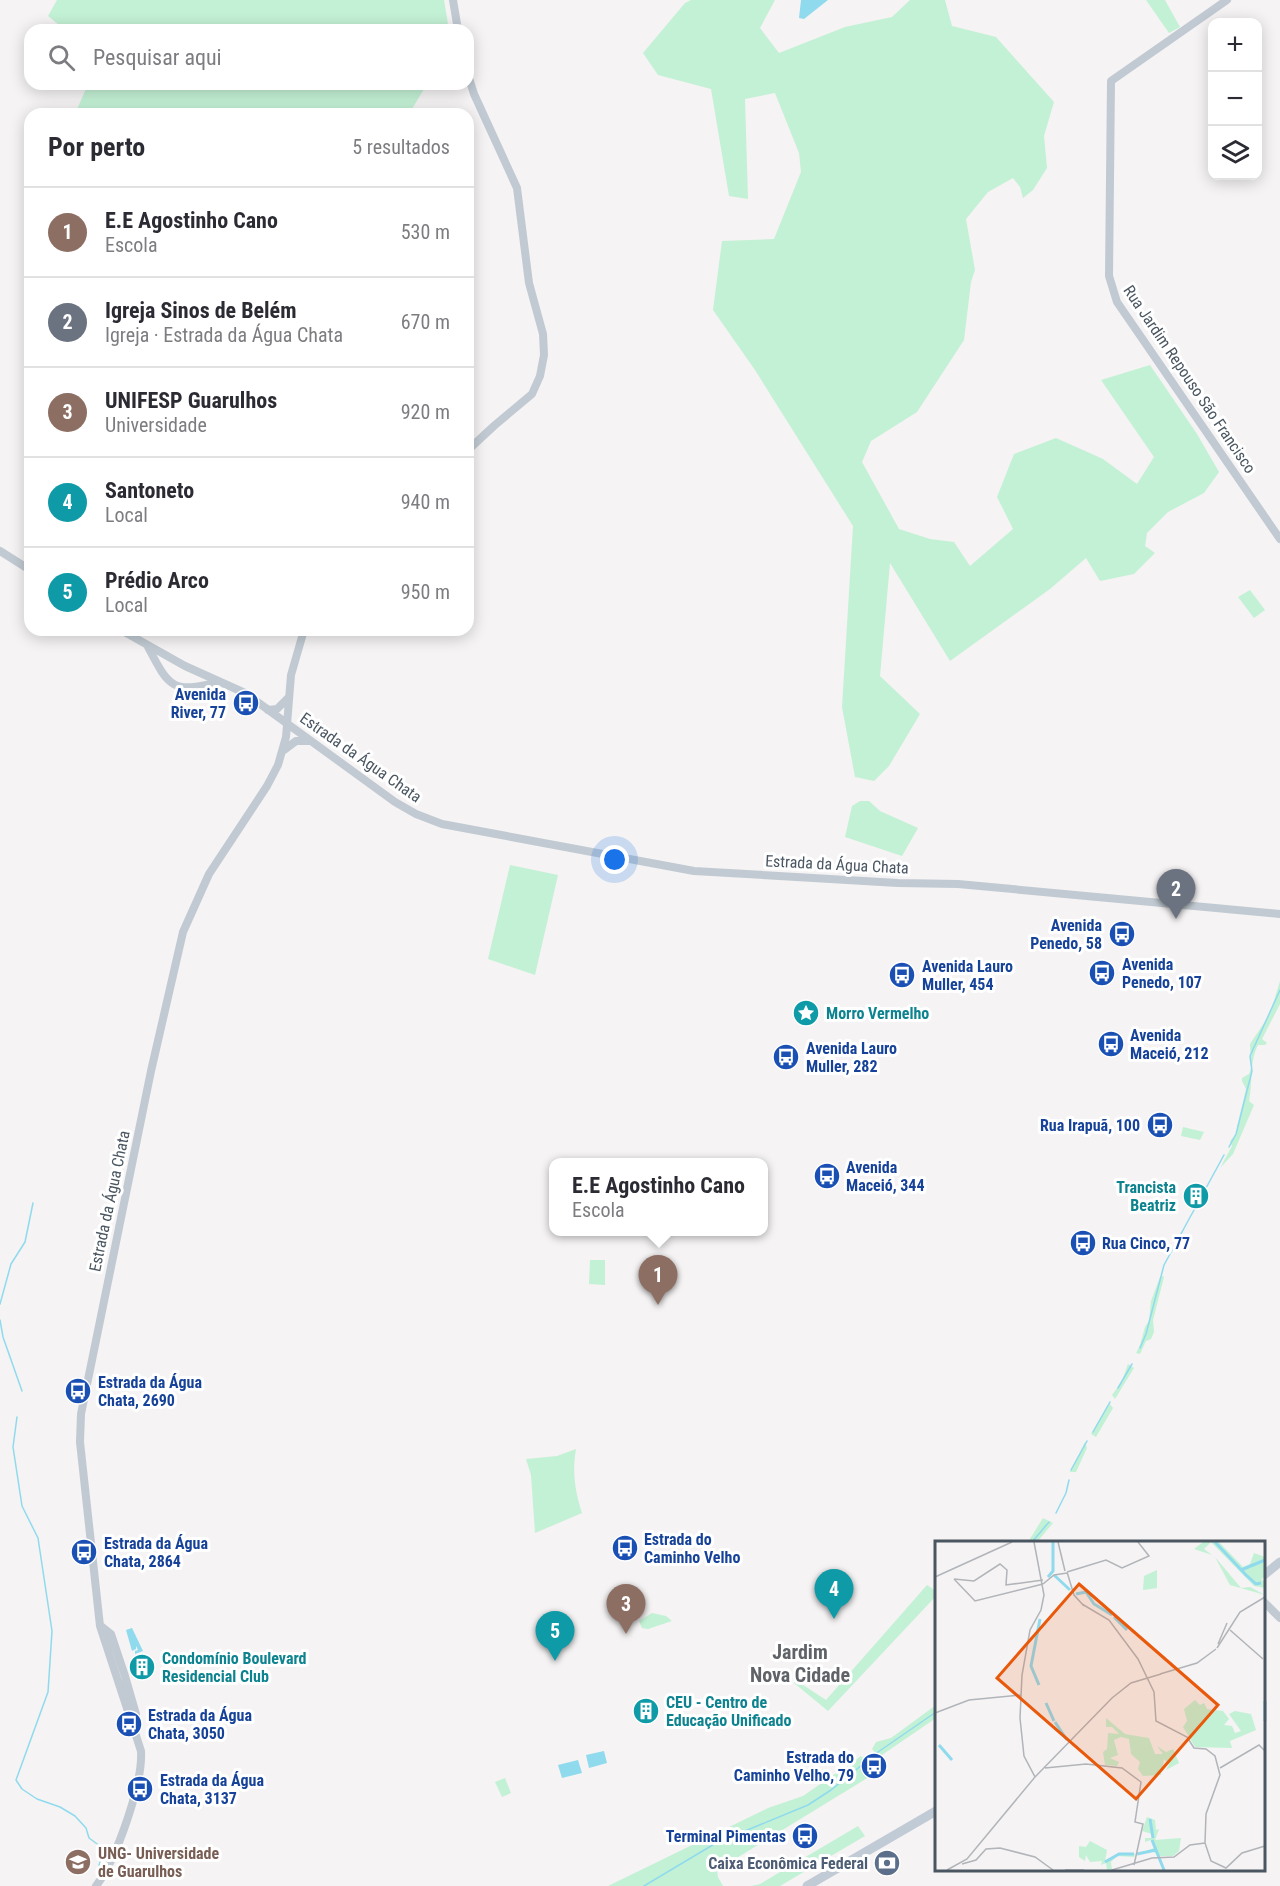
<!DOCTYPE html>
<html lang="pt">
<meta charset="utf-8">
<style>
:root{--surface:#fff;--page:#f7f7f7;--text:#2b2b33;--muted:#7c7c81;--line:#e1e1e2;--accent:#0f766e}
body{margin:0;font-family:"Roboto Condensed",sans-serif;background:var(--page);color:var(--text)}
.controls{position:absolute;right:18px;top:18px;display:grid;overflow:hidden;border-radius:12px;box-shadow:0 3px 15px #0003}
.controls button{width:54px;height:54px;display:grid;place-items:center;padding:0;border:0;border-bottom:2px solid var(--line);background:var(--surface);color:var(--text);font:30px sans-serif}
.you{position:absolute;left:615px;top:860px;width:21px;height:21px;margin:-15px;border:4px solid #fff;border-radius:50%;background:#1a73e8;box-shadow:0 0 0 9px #1a73e833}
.badge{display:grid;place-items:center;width:39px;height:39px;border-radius:50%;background:var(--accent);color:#fff;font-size:20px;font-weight:700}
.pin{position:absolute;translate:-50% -50px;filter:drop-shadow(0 2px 3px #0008)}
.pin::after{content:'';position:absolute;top:32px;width:21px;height:18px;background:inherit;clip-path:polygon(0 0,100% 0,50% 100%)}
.popup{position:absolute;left:549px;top:1158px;width:219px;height:78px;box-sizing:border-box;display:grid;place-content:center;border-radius:12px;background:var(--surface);filter:drop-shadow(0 2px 4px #0005);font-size:20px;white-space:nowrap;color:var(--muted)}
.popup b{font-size:22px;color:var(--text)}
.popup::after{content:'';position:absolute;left:50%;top:100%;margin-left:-12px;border:12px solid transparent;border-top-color:var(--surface)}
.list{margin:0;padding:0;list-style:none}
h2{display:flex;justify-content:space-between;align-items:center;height:78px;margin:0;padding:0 24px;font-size:26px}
h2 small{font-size:20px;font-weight:400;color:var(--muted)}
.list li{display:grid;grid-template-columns:39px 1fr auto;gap:18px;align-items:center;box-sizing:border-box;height:90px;padding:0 24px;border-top:2px solid var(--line)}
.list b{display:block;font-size:22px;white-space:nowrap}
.list p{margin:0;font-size:20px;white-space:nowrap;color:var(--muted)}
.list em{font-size:20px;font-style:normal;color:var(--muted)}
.icon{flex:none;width:33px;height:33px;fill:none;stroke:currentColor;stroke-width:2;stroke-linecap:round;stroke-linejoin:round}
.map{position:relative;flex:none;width:1280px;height:1886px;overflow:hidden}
.search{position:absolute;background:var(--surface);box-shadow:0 3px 15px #0003;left:24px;top:24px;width:450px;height:66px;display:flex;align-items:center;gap:15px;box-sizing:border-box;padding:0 21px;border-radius:18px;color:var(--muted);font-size:22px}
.panel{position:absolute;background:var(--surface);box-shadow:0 3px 15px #0003;left:24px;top:108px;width:450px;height:528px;border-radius:18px}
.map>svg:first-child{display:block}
</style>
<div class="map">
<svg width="1280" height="1886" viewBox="0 0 1280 1886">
<rect width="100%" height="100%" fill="#f5f3f3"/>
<path fill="#c3f1d5" d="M57,0H444L449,30H65L48,16Z
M691,0H775L760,28L779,53L845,27L892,17L910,0H945L952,26L996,37L1054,102L1044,136L1047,168L1033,190L1023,198L1020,187L1013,178L988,192L966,219L975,270L971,282L964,340L917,412L871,441L862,462L899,529L930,539L954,542L970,566L1013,529L997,497L1014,454L1056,438L1103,459L1137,484L1154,457L1101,380L1150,365L1197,434L1219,472L1204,493L1168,512L1147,533L1145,546L1155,553L1134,574L1100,581L1086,558L1050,589L950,661L890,563L880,676L920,714L889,766L874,781L855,777L842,707L853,526L755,370L713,310L722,241L774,239L801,172L799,153L775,93L745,99L748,199L729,196L711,89L658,75L643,53L685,3Z
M1146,0H1165L1180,27L1169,33Z
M88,84H427L409,114H75Z
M1250,590L1265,610L1254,618L1238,597Z
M860,801H869L880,811L918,828L902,856L845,837L852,806Z
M510,865L558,875L535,975L488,959Z
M1280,981V1004L1262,1039L1267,1043L1265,1045H1258C1249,1062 1253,1083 1249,1101L1254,1105L1233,1154L1220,1168L1232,1146L1230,1141L1237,1133V1127L1246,1089L1242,1081V1078L1249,1074L1251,1068L1250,1044L1270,1014Z
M1183,1127L1204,1132L1200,1140L1181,1136Z
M590,1260H605V1285L589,1284Z
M1163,1276L1164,1277L1153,1320L1154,1332L1151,1339L1146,1341L1140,1354L1136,1353L1140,1345L1145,1327L1149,1321L1151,1301L1160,1277Z
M1128,1364L1134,1368L1115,1399L1112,1395L1122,1381Z
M1109,1403L1113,1408L1096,1437L1091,1434Z
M1085,1442L1087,1448L1076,1472H1070Z
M576,1449C572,1472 575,1491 582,1513L535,1533L531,1475L526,1459L557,1456Z
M1043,1518L1053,1523L1037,1542H1028Z
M927,1585L936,1591V1596L828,1711L794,1683V1679L826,1700Z
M652,1613L666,1616L672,1621L648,1629L642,1628L639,1621Z
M936,1705V1718L879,1757L872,1749L876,1742L891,1738Z
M861,1756L873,1768V1772L869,1777L717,1870L718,1877L723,1886H608L768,1808L803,1796Z
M505,1778L511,1793L502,1797L495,1782Z
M858,1826L865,1836L780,1886H751L760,1884Z"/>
<path fill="#90daee" d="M801,0H828L804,19L799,18Z
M132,1628L143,1651L135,1654V1651L138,1650L136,1646V1649L132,1651L126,1630Z
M604,1751L607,1763L589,1768L586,1755Z
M578,1760L582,1773L562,1778L558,1765Z"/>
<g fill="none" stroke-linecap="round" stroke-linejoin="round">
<path stroke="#90daee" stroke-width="1.5" d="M1229,1147L1236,1134L1252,1071L1250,1056L1280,990
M0,1304L11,1264L25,1242L33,1203
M0,1320L3,1337L22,1391
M1140,1348L1146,1334L1164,1265L1224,1155
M1118,1388L1132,1364
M17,1417L13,1447L22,1506L38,1538L52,1631L48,1692L16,1780L22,1789L37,1799L60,1807L75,1816L86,1828L89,1838L104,1849L97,1872
M1093,1432L1110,1402
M1071,1470L1087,1441
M1056,1513L1066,1493L1069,1480
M1032,1542L1049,1522
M644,1886L716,1843L808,1805L831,1790L878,1752L936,1712"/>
<path stroke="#c1cad2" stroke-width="8" d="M453,0L458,30
M1227,0L1111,81L1109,276L1117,302L1280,539
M468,75L474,94L517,188L529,283L543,334L544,355L540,376L532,394L495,425L468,450
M0,551L30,570
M121,630L185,666L245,693L395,802L416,814L442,824L694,871L898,883L958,884L1280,914
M148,647C169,687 172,694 218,682
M268,710L277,709L288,698
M284,750L296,741H311
M1264,1602L1280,1618
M101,1626L111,1634L125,1676L136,1714L133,1724
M96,1886C116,1860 143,1784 141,1751L100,1626L80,1442L81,1414L151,1071L183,932L209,874L267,786L278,765L286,737L291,675L304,630"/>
<path stroke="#c1cbd6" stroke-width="9" d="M1264,1575L1280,1562
M807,1886L936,1811"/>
</g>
<defs>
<symbol id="bus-disc" viewBox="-11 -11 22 22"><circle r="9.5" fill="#1a4fb4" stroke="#fff"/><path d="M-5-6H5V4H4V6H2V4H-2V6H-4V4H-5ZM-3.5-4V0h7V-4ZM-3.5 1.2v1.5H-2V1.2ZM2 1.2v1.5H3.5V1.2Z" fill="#fff"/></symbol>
<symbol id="sight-disc" viewBox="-11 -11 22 22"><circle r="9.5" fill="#0f9aa8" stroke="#fff"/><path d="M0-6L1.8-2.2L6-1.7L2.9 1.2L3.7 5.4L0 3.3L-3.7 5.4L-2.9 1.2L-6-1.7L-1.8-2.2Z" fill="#fff"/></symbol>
<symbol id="building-disc" viewBox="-11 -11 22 22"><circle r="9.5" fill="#0f9aa8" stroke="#fff"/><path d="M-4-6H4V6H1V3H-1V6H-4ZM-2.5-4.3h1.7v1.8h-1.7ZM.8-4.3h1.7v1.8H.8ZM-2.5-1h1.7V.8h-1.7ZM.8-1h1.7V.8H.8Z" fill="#fff"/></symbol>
<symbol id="university-disc" viewBox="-11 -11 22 22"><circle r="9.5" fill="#8d6e63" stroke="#fff"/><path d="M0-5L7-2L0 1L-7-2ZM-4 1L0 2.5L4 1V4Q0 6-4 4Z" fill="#fff"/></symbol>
<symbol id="bank-disc" viewBox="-11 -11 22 22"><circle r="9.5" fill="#5c6f8a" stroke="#fff"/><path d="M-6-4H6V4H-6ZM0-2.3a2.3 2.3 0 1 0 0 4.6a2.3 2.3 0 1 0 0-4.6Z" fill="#fff"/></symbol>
</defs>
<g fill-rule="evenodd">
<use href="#bus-disc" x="231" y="688" width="30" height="30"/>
<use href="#bus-disc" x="1107" y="919" width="30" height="30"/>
<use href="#bus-disc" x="1087" y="958" width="30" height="30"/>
<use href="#bus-disc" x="887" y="960" width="30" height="30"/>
<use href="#sight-disc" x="791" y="998" width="30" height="30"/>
<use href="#bus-disc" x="1096" y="1029" width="30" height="30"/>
<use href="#bus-disc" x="771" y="1042" width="30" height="30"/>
<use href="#bus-disc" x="1145" y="1110" width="30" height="30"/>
<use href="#bus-disc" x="812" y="1161" width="30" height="30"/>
<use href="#building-disc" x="1181" y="1181" width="30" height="30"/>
<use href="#bus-disc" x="1068" y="1228" width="30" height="30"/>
<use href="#bus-disc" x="63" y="1376" width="30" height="30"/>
<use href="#bus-disc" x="610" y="1533" width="30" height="30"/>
<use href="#bus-disc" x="69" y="1537" width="30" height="30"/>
<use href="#building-disc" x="127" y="1652" width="30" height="30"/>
<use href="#building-disc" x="631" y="1696" width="30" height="30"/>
<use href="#bus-disc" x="114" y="1709" width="30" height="30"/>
<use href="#bus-disc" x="859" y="1751" width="30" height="30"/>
<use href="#bus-disc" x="125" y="1774" width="30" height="30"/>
<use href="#bus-disc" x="790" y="1821" width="30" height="30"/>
<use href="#university-disc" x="63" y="1847" width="30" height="30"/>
<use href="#bank-disc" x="872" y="1848" width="30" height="30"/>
</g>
<g text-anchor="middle" stroke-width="6" stroke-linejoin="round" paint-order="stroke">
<g font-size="16" fill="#4a5661" stroke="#fff">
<text transform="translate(1190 379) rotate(56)" y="6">Rua Jardim Repouso São Francisco</text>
<text transform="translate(361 757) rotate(35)" y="6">Estrada da Água Chata</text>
<text transform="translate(837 864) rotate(3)" y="6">Estrada da Água Chata</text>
<text transform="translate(109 1201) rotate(-78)" y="6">Estrada da Água Chata</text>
</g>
<g font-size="16" font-weight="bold" fill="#164399" stroke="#fff" text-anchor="start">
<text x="226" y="700" text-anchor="end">Avenida<tspan x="226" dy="18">River, 77</tspan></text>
<text x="1102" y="931" text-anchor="end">Avenida<tspan x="1102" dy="18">Penedo, 58</tspan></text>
<text x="1122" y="970">Avenida<tspan x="1122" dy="18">Penedo, 107</tspan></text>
<text x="922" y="972">Avenida Lauro<tspan x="922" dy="18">Muller, 454</tspan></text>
<text x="1130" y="1041">Avenida<tspan x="1130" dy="18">Maceió, 212</tspan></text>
<text x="806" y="1054">Avenida Lauro<tspan x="806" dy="18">Muller, 282</tspan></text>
<text x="1140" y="1131" text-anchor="end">Rua Irapuã, 100</text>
<text x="846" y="1173">Avenida<tspan x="846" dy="18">Maceió, 344</tspan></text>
<text x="1102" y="1249">Rua Cinco, 77</text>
<text x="98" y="1388">Estrada da Água<tspan x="98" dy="18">Chata, 2690</tspan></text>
<text x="644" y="1545">Estrada do<tspan x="644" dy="18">Caminho Velho</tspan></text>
<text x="104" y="1549">Estrada da Água<tspan x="104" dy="18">Chata, 2864</tspan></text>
<text x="148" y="1721">Estrada da Água<tspan x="148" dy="18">Chata, 3050</tspan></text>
<text x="854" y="1763" text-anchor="end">Estrada do<tspan x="854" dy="18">Caminho Velho, 79</tspan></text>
<text x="160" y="1786">Estrada da Água<tspan x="160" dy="18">Chata, 3137</tspan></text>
<text x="786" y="1842" text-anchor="end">Terminal Pimentas</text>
</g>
<g font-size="16" font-weight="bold" fill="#0d838f" stroke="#fff" text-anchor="start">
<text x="826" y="1019">Morro Vermelho</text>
<text x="1176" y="1193" text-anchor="end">Trancista<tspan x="1176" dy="18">Beatriz</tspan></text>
<text x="162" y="1664">Condomínio Boulevard<tspan x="162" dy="18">Residencial Club</tspan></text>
<text x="666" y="1708">CEU - Centro de<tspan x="666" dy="18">Educação Unificado</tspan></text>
</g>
<g font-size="16" font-weight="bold" fill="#785e54" stroke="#fff" text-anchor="start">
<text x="98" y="1859">UNG- Universidade<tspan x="98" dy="18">de Guarulhos</tspan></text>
</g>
<g font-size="16" font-weight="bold" fill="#4e5e75" stroke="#fff" text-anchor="end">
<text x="868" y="1869">Caixa Econômica Federal</text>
</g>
<g font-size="20" font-weight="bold" fill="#5f6368" stroke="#fff">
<text x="800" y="1659">Jardim<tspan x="800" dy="23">Nova Cidade</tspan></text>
</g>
</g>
<g transform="translate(935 1541)">
<rect width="330" height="330" fill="#f5f3f3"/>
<path d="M268,1H284L308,26L315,23L319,12L330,16V35L326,39L330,40V47L319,45L276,1L269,8L277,14L259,8ZM280,16L306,47L315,46L330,54L295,44ZM222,29V47L208,49L209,35ZM260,159L265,164L269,162L272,168L288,170L294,178L289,184L297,185L300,192L306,190L294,173L300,170L316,173L321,189L295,200L297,207L260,206L248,186L252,180L249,168ZM171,177L190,193L214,197L220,213H228L222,205L231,211L238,208L244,222L231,229L234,223L229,218L226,234L208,235L203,228L205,221L196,213L194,198L186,196L179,199L183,214L175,217L184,221L182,225L170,224L168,211L172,208L173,192L184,193L177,186H171ZM212,276L220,279L221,289L224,288L220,299L246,297L244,310L238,315H224L216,309L202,313L219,307L216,299L210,301V297H217V293L207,290ZM155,300L172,309L170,320L186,312L200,313L199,316L182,315L176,321L177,329H172L171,322L166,324L167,320L155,321L151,314L150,320L144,316V305L151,306Z" fill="#c3f1d5"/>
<path fill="none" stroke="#90daee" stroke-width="3" d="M280,1L311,34L321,43L326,42M306,29L330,19M119,34L135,49M113,36L118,30V1M141,53L151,51L159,63L177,74M179,76L192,89M104,144L96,125L105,78M330,160V180M111,162L119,180M120,181L132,199M4,204L17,219M215,278L218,297M217,299L229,329M202,313L221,309M170,321L184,313H199"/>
<path fill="none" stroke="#b1b4b9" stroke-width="1.5" d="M123,1L130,30M132,31L171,19L187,27L214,15L203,1M132,31L139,54L149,65M0,36L77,1M19,38L39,40L65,23L72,29L71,44L108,39M19,38L40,60L108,43M108,43L119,34L132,32M147,63L174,79L203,118L219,151L221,180L252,196L259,207L271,208L280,215L285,234L271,273L270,302L276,320L291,327L307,312L330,305M295,89L328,118M283,103L292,82M282,107L305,71L330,56M225,133L262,122L281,108M0,172L34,159L86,154M110,227L151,223L187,227L206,241L200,281L208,283L199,324M285,227L324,204L330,210M100,236L177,157L196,142L226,133M27,323L41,319L51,308L65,307L100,316L118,329M12,329L32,318L100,236L89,215L85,177L87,134L95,89L106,69L109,54L99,1M130,329H149M177,329L217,317L239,316L255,304L270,302"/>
<path fill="#e8590c" fill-opacity="0.15" stroke="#e8590c" stroke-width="3" d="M144,43L283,164L201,258L62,137Z"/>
<rect width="330" height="330" fill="none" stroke="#4a5661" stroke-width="3"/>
</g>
</svg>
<div class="controls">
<button>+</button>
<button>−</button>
<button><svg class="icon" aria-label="layers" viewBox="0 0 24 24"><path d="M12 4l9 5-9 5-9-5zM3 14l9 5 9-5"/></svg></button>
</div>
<div class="you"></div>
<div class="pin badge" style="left:658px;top:1305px;background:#8d6e63">1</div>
<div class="popup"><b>E.E Agostinho Cano</b>Escola</div>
<div class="pin badge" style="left:1176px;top:919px;background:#6b7280">2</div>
<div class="pin badge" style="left:626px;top:1634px;background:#8d6e63">3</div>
<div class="pin badge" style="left:834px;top:1619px;background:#0f9aa8">4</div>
<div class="pin badge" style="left:555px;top:1661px;background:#0f9aa8">5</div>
<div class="search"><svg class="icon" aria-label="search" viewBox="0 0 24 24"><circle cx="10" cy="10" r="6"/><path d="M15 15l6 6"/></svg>Pesquisar aqui</div>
<section class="panel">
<h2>Por perto<small>5 resultados</small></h2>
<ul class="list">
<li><span class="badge" style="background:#8d6e63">1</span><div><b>E.E Agostinho Cano</b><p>Escola</p></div><em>530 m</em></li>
<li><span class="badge" style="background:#6b7280">2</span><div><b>Igreja Sinos de Belém</b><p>Igreja · Estrada da Água Chata</p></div><em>670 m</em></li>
<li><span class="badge" style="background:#8d6e63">3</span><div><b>UNIFESP Guarulhos</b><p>Universidade</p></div><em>920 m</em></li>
<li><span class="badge" style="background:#0f9aa8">4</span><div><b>Santoneto</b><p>Local</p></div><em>940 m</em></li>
<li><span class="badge" style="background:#0f9aa8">5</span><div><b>Prédio Arco</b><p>Local</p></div><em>950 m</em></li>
</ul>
</section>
</div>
